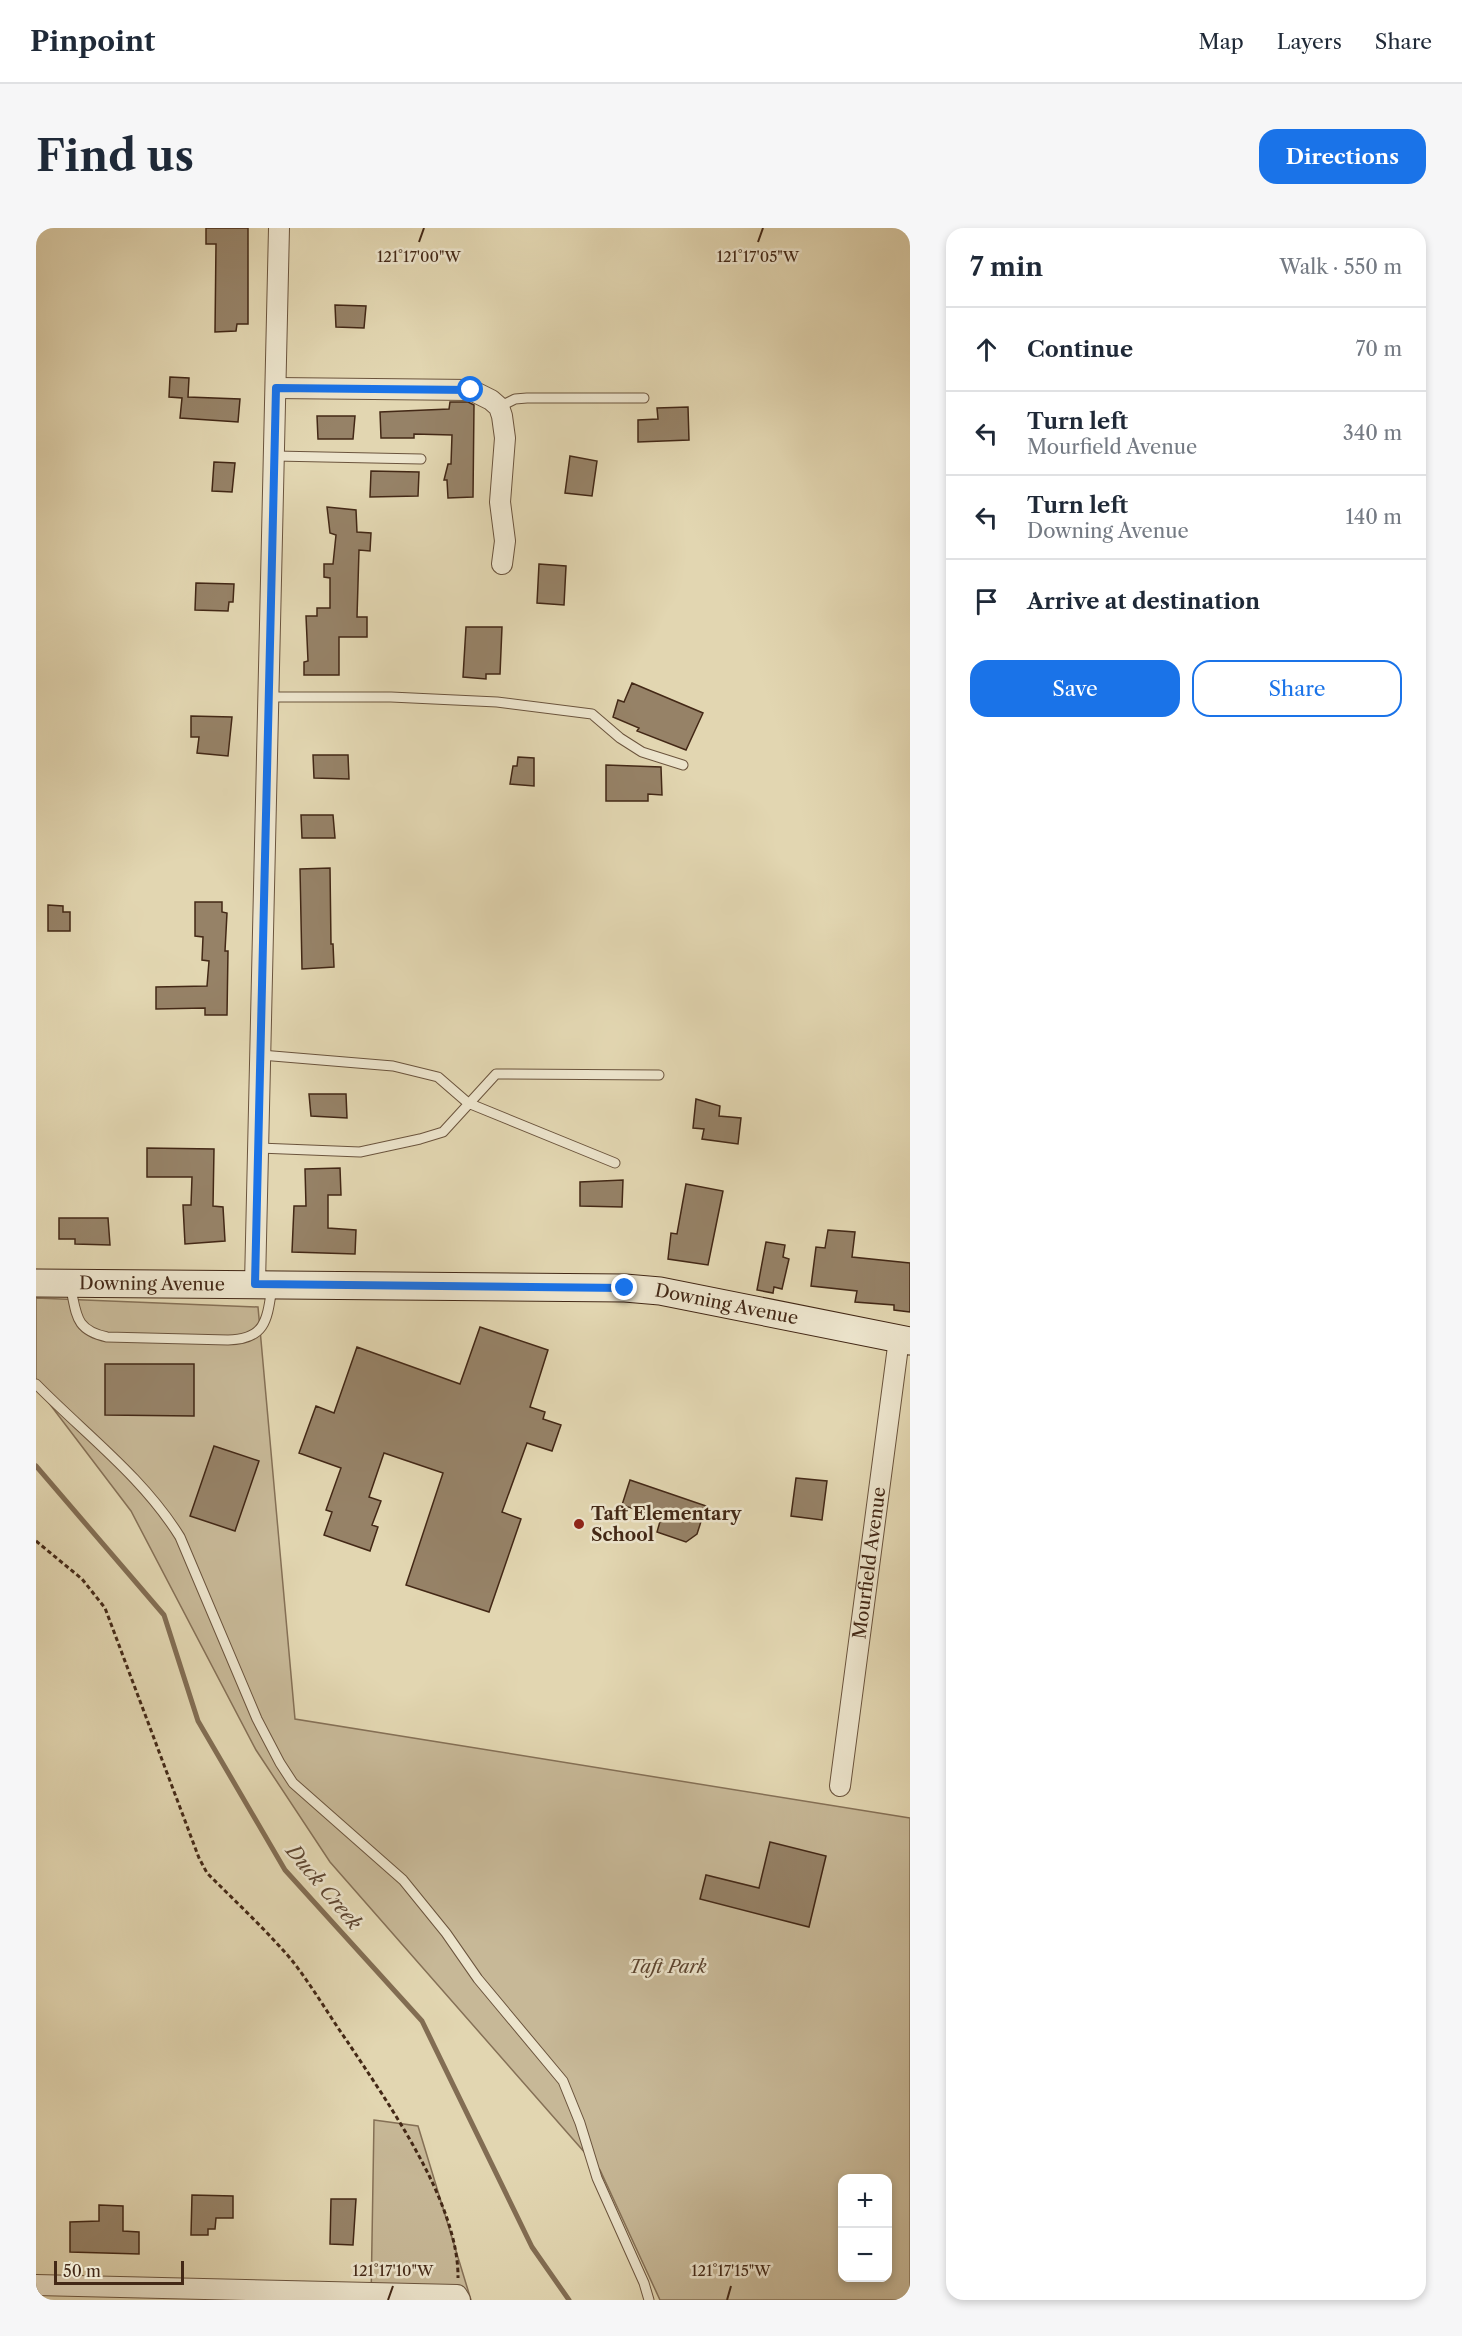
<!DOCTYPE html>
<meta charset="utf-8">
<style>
:root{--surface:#fff;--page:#f6f6f7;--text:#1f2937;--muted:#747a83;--line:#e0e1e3;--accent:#1a73e8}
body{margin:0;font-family:"Libre Caslon Text",serif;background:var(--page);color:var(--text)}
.controls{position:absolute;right:18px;bottom:18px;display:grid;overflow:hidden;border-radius:12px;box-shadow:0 3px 9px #0003}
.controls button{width:54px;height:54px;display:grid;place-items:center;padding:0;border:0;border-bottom:2px solid var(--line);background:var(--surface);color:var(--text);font:30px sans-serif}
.scale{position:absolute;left:18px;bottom:15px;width:130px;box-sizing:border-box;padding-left:6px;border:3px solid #432816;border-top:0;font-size:16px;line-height:21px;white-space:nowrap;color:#432816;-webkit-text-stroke:4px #ece4cc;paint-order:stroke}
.stop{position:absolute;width:18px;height:18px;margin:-14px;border:4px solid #1a73e8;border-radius:50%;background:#fff}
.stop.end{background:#1a73e8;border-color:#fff;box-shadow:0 2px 6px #0008}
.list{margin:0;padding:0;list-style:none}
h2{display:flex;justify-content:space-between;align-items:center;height:78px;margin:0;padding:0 24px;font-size:26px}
h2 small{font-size:20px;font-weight:400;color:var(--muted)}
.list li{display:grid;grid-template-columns:39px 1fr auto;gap:18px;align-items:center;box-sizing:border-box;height:84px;padding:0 24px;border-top:2px solid var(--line)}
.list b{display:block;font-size:22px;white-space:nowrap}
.list p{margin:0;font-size:20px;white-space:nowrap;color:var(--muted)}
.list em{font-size:20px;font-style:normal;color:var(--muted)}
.actions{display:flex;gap:12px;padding:18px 24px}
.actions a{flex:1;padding:14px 0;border:2px solid var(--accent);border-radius:18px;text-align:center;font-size:21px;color:var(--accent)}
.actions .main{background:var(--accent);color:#fff}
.icon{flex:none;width:33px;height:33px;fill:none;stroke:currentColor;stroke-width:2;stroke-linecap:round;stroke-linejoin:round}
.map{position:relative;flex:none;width:874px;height:2072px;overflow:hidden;border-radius:18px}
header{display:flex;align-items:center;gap:36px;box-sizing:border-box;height:84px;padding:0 30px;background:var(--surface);border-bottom:2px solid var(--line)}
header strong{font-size:28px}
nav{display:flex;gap:33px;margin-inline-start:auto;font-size:21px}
.intro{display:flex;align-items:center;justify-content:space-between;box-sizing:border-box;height:144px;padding:0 36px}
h1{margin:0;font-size:42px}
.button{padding:15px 27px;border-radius:18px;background:var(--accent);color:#fff;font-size:21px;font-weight:700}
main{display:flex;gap:36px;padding:0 36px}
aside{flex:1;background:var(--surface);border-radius:18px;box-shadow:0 3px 9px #0003}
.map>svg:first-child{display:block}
</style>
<header>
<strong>Pinpoint</strong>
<nav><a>Map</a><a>Layers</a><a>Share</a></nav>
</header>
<div class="intro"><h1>Find us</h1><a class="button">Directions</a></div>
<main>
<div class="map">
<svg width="874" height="2072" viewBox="0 0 874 2072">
<rect width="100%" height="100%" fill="#e2d6b1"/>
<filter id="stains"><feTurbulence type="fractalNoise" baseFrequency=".00333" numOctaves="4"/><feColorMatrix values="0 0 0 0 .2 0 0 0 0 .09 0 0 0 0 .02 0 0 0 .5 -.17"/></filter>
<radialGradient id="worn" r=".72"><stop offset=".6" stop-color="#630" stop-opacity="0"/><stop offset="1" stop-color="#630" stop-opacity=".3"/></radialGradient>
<path fill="#c7b897" stroke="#857056" stroke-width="1.5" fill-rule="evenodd" d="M0,1070L222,1079L259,1491L874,1590V2072H624L564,1942L294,1634L220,1522L95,1283L0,1158ZM806,1950H852V2050H806Z
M338,1892L382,1898L435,2072H335Z"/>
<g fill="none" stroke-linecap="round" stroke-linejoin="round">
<path stroke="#826d53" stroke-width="5" d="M0,1238L128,1387L162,1493L249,1642L386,1793L496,2019L533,2072"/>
</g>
<path fill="#968267" stroke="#432816" stroke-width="1.5" d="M170,0H212V96H201L200,103L179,104L180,16H170Z
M299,77L330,78L328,100L300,99Z
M134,149L153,150L152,169L204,171L202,194L144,190L146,170L133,169Z
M414,174H432L438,177L437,269L412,270L411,252H408L412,236H415L416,207L378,206V210H345L344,184L413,181Z
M652,179L653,212L602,214V192L622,191L621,180Z
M281,188H319L317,211H282Z
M534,228L561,233L556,268L529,265Z
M178,234L199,235L196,264L176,263Z
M335,243L383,244L382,268L334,269Z
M291,279L320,282L321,304L335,305L334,323L323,322L321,389H331V409H303V447H268V434L272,433L270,388H281V380H294V350L288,349V336H297L300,307L294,305Z
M503,336L530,338L528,377L501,375Z
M160,355L198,356L197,374H193L192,383L159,382Z
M430,399H466L464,446H450V451L427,449Z
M596,455L667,485L650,522L601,503L603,500L577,489L582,472L588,474Z
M155,488L196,489L192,528L161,525L163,509H155Z
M277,527H312L313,551L278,550Z
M482,529L498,530V558L474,556L477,538H481Z
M570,537L625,539L626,567L612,566V573H570Z
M265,587H297L299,610H266Z
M294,640L295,716H297L298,739L266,741L264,641Z
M159,674H186V684L191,685L189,723H192L191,787H169V780L120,781V759L171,758L173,733L166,732L167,709L159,708Z
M12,677L27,678V684H34V703H12Z
M273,866H310L311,890L275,888Z
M660,871L684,878L683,888L705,890L702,916L666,911L668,901L657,900Z
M111,920L178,921L177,978L187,979L189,1013L149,1016L147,977H155L156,949H111Z
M304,940L305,967H292V1000L320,1002L319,1026L256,1024L258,978H270L269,941Z
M587,952L586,979L544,978V954Z
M650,956L687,963L672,1037L632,1031L635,1005L641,1006Z
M23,990H72L74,1017L39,1016V1011H23Z
M792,1002L819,1004L816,1029L874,1035V1084L858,1082V1077L819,1074L821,1063L775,1058L780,1019L789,1020Z
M730,1014L749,1017L747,1029L753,1031L746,1061L738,1059L737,1065L721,1062Z
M444,1099L512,1122L494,1179L509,1184L507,1191L525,1197L516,1223L491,1215L466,1284L485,1291L453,1384L370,1357L407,1245L348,1225L333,1269L345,1273L336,1297L342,1299L334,1323L288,1307L296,1284L290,1282L305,1240L263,1225L280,1178L298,1185L321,1119L424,1156Z
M69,1136H158V1188L69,1187Z
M178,1218L223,1233L199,1303L154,1288Z
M760,1250L791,1253L786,1292L755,1288Z
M594,1252L670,1278L661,1306L650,1314L621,1304L625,1290L586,1277Z
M734,1614L790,1628L773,1699L664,1671L670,1647L723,1660Z
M156,1967L197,1968V1990H180L179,2001H172V2007H155Z
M295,1971H320L317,2017L294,2016Z
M63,1977L87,1978V2003L103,2004V2026L34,2024V1994L63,1993Z"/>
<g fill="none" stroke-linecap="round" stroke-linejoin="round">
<defs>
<path id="lane" d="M463,179L479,171L491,170H608
M239,228L385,231
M234,469H355L461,474L556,486L584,510L606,524L647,537
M225,827L357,838L402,849L432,875L579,935
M223,920L324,924L384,911L407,904L460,846L623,847
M34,1057C41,1086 38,1102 71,1109L192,1112C230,1111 231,1092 236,1059
M0,1156C49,1206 107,1249 144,1309L221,1491L244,1535L257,1555L367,1652L410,1705L442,1751L527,1853L544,1895L561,1950L608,2055L613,2072"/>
<g id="street">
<path d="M240,160L435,162L455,172L463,179L466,188L469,210L464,274L469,313L466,336"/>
<path d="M219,1056L243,0"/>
<path id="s1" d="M804,1558L863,1111"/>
<path d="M0,2057L421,2067L424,2072"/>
</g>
<g id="secondary">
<path id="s2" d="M0,1055L589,1060L624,1063L874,1113"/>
</g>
</defs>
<use href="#lane" stroke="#6b543d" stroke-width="11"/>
<use href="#street" stroke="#6b543d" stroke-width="22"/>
<use href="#secondary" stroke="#432816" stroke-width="29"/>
<path stroke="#432816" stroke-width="3" stroke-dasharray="4.5 3" stroke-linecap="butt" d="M0,1313L46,1351L69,1380L163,1630L171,1645C199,1673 228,1700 254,1730C275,1756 292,1786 311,1813C352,1875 423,1975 422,2050"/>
<use href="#lane" stroke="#ece4cc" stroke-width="9"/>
<use href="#street" stroke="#ece4cc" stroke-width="20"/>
<use href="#secondary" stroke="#ece4cc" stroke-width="27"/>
</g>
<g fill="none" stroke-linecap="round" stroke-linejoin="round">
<path stroke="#1a73e8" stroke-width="8" d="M435,162L240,160L219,1056L589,1060"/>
</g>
<path fill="none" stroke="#432816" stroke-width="2" d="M383,14L388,0M722,14L727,0M352,2072L357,2058M691,2072L695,2058"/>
<circle fill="#8f2418" stroke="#ece4cc" stroke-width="2" cx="543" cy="1296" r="6"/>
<g text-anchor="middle" stroke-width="5" stroke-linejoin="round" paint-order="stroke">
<g font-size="18" fill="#432816" stroke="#ece4cc">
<text dy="6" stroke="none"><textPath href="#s2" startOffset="116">Downing Avenue</textPath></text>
<text dy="6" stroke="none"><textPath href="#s2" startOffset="692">Downing Avenue</textPath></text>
<text dy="6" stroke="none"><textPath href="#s1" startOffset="225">Mourfield Avenue</textPath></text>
</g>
<g font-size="18" font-weight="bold" fill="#432816" stroke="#ece4cc" text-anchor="start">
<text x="555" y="1292">Taft Elementary<tspan x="555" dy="21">School</tspan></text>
</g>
<g font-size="18" font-style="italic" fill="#5d4530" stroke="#ece4cc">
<text x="632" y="1745">Taft Park</text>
</g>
<g font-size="20" font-style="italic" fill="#5d4530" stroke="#ece4cc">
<text transform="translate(288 1659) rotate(50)" y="7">Duck Creek</text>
</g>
</g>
<g font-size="15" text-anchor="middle" fill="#432816" stroke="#ece4cc" stroke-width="5" stroke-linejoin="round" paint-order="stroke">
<text x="722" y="34">121°17'05"W</text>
<text x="383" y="34">121°17'00"W</text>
<text x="357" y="2048">121°17'10"W</text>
<text x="695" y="2048">121°17'15"W</text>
</g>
<rect width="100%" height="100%" filter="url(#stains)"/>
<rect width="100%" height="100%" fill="url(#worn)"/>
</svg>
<div class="controls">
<button>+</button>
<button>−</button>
</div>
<div class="scale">50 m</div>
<div class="stop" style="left:435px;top:162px"></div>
<div class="stop end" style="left:589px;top:1060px"></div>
</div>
<aside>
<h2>7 min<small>Walk · 550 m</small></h2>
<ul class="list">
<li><svg class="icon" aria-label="ahead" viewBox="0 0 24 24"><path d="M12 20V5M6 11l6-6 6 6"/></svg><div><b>Continue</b></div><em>70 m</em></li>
<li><svg class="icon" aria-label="left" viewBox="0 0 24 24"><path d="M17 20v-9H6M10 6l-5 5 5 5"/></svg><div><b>Turn left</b><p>Mourfield Avenue</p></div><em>340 m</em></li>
<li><svg class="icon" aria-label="left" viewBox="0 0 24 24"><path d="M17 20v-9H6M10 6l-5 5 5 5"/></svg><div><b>Turn left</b><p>Downing Avenue</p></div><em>140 m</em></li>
<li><svg class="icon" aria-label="arrive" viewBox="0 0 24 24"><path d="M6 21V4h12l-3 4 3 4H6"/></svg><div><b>Arrive at destination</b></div></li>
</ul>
<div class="actions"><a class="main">Save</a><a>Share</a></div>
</aside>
</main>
